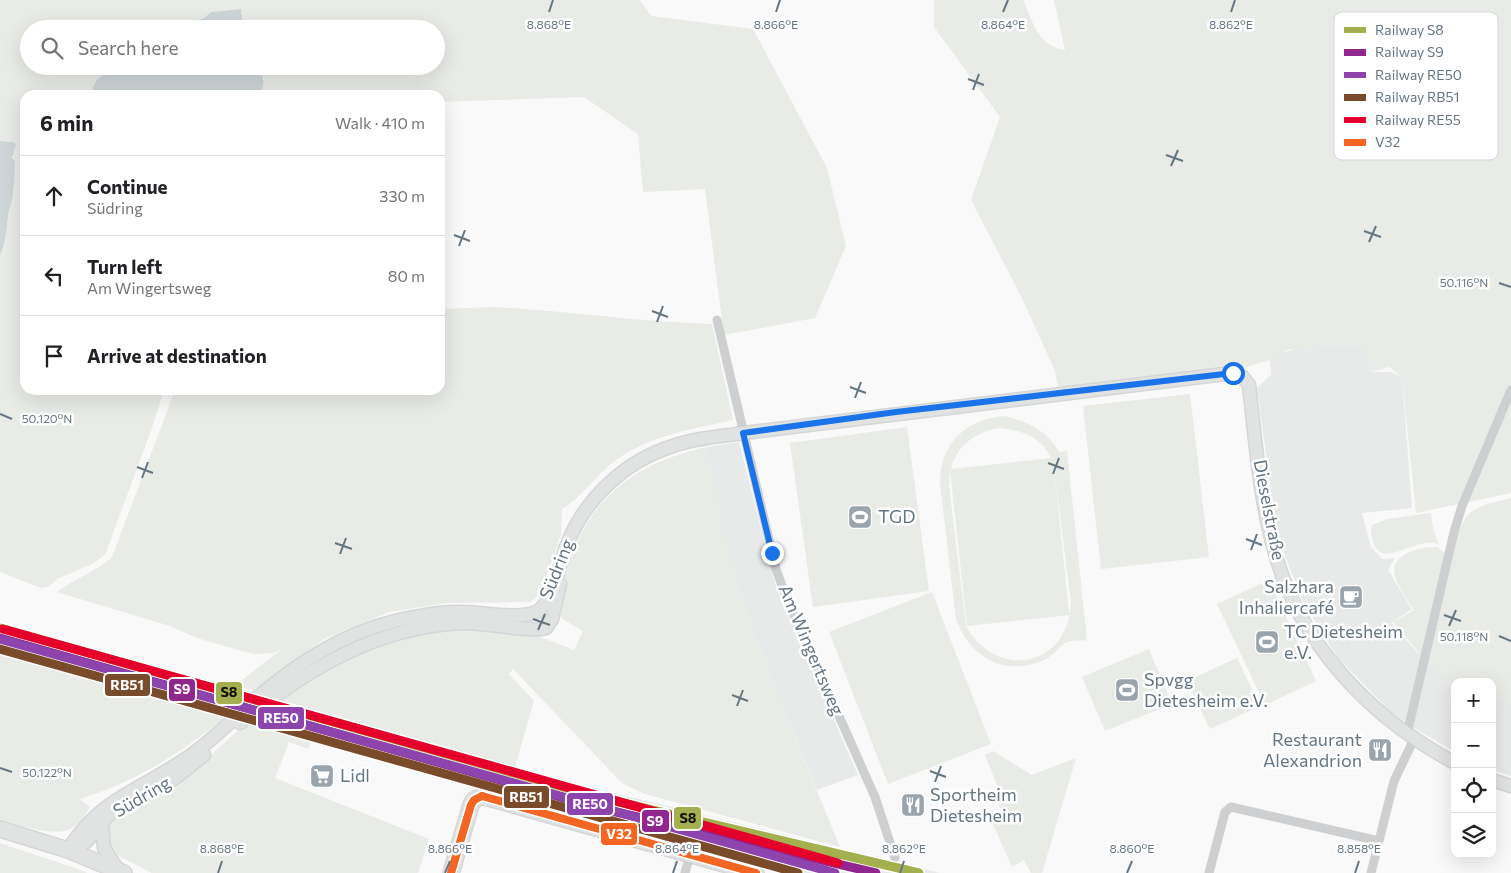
<!DOCTYPE html>
<meta charset="utf-8">
<style>
:root{--surface:#fff;--page:#f6f6f6;--text:#202124;--muted:#757577;--line:#e0e0e0}
body{margin:0;font-family:Commissioner,sans-serif;background:var(--page);color:var(--text)}
.controls{position:absolute;right:15px;bottom:15px;display:grid;overflow:hidden;border-radius:10px;box-shadow:0 5px 20px #0002}
.controls button{width:45px;height:45px;display:grid;place-items:center;padding:0;border:0;border-bottom:1px solid var(--line);background:var(--surface);color:var(--text);font:25px sans-serif}
.stop{position:absolute;width:15px;height:15px;margin:-11px;border:4px solid #1a73e8;border-radius:50%;background:#fff}
.stop.end{background:#1a73e8;border-color:#fff;box-shadow:0 1px 5px #0008}
.list{margin:0;padding:0;list-style:none}
h2{display:flex;justify-content:space-between;align-items:center;height:65px;margin:0;padding:0 20px;font-size:21px}
h2 small{font-size:16px;font-weight:400;color:var(--muted)}
.list li{display:grid;grid-template-columns:32px 1fr auto;gap:15px;align-items:center;box-sizing:border-box;height:80px;padding:0 20px;border-top:1px solid var(--line)}
.list b{display:block;font-size:19px;white-space:nowrap}
.list p{margin:0;font-size:16px;white-space:nowrap;color:var(--muted)}
.list em{font-size:16px;font-style:normal;color:var(--muted)}
.icon{flex:none;width:28px;height:28px;fill:none;stroke:currentColor;stroke-width:2;stroke-linecap:round;stroke-linejoin:round}
.map{position:relative;flex:none;width:1511px;height:873px;overflow:hidden}
.search{position:absolute;background:var(--surface);box-shadow:0 5px 20px #0002;left:20px;top:20px;width:425px;height:55px;display:flex;align-items:center;gap:12px;box-sizing:border-box;padding:0 18px;border-radius:28px;color:var(--muted);font-size:19px}
.panel{position:absolute;background:var(--surface);box-shadow:0 5px 20px #0002;left:20px;top:90px;width:425px;height:305px;border-radius:15px}
.map>svg:first-child{display:block}
</style>
<div class="map">
<svg width="1511" height="873" viewBox="0 0 1511 873">
<rect width="100%" height="100%" fill="#f9f9f9"/>
<path fill="#e8e9e9" d="M1368,345L1371,372H1391L1402,377L1412,508L1362,513L1371,547L1382,559L1395,558L1388,570L1412,609L1391,623L1417,652L1441,672L1458,682H1455V752L1414,728L1389,710L1338,658L1304,604L1285,556L1274,513L1257,388L1271,375L1270,360L1278,354L1299,348Z
M739,442L775,584L858,775L817,790L775,689L737,586L722,523L706,447Z
M0,622L25,630L252,692L227,716L0,649Z
M1492,699L1511,704V776L1492,770Z
M276,700L549,777L940,873H792L250,720Z"/>
<path fill="#e8ebe6" fill-rule="evenodd" d="M0,0H640L651,16L753,29L827,168L846,246L815,318L724,335L705,189L643,192L638,134L584,97L440,102V95H259L264,79L258,66H436V29H237L242,14L240,9L211,12L204,18L175,29H29V66H113L92,88L91,95H25V390H164L152,428L105,555L92,564L57,579L48,587L41,588L0,572V255C7,242 5,227 8,213C14,188 13,167 13,142L0,141Z
M934,0H1023C1034,24 1037,45 1065,50L1054,0H1511V493L1416,513L1402,377L1389,367L1371,372L1368,345L1299,348L1287,350L1270,360L1219,375L1059,394L1055,371L1022,298L971,200L1000,117L934,27Z
M494,307C567,311 639,322 712,324L733,420C692,429 651,435 616,460C596,474 584,496 562,509L561,534L540,595L530,602L447,603L389,612L324,639L254,691L236,685L283,648L273,653L253,654L197,638L170,626L57,592C75,578 96,572 112,557L175,390H440V309Z
M1190,394L1209,557L1101,569L1083,406Z
M1004,416C1026,421 1048,431 1059,452L1067,451L1087,640C1081,641 1073,640 1067,642C1060,645 1054,655 1046,659C1006,678 971,659 956,619L940,484C940,444 964,420 1004,416ZM998,428C1020,429 1041,437 1051,458L951,469C957,445 975,433 998,428ZM1054,468L1071,603L1070,613L1069,612ZM950,469L967,626L1070,615C1057,672 993,675 966,626L949,486Z
M907,427L929,591L813,607L790,443Z
M706,447L737,586L775,689L840,847L645,794L622,783L513,669L509,674L534,701L515,767L276,700L349,655L400,636L468,626L530,633L574,650L583,631L561,618C557,563 590,501 638,473C659,460 682,453 706,447Z
M1511,498V704L1492,699V682C1482,682 1466,685 1457,681C1430,672 1411,642 1393,622L1414,610C1408,600 1400,590 1396,579C1386,554 1420,547 1438,547L1449,558C1467,511 1461,510 1511,498Z
M1431,513L1433,528L1439,545C1417,534 1385,570 1374,544C1371,538 1370,531 1372,525L1387,519Z
M1269,580L1316,681L1265,705L1217,604Z
M932,592L991,744L888,784L829,632Z
M0,649L28,657L227,716C180,753 138,781 80,799L90,807C85,815 80,823 72,828C56,838 18,825 0,820Z
M1149,649L1172,704L1105,731L1082,677Z
M1237,658L1260,706L1210,729L1187,681Z
M250,720L313,736L308,749L289,742L275,778L429,839L418,873H152L119,856L106,840V831L112,819L196,768Z
M993,751L1032,775L1076,758L1042,873H1031L1024,860L1012,867L992,822L1001,818V809L992,792L999,790L985,755Z
M0,843L81,870L87,873H0Z"/>
<path fill="#ced6d9" d="M241,9L242,19L237,29H175L204,18L211,12Z
M113,66H258C264,77 266,84 259,95H91C94,77 103,77 113,66Z
M0,141L13,142L16,144L12,158L15,161C15,174 14,192 11,204C10,208 8,212 8,216C6,229 6,243 0,255Z"/>
<g fill="none" stroke-linecap="round" stroke-linejoin="round">
<defs>
<path id="secondary" d="M240,723C306,670 375,627 462,623C483,622 533,633 546,628L552,619L560,584
M1492,780L1511,786
M102,824L104,848L118,870
M68,850C102,794 149,788 198,750C220,733 239,713 260,695C300,662 344,633 395,621C416,616 439,611 462,612C485,612 514,620 537,612C555,598 558,567 566,547C584,499 625,461 673,446C698,437 726,436 752,432L1233,373L1243,377L1249,385C1255,437 1259,491 1272,542C1296,640 1367,716 1455,763
M68,850C91,846 94,828 110,814C125,802 144,796 161,787C177,778 190,766 204,755"/>
<path id="primary" d="M0,829L68,850L124,873
M451,873L471,805L474,800L482,796L756,873"/>
</defs>
<use href="#secondary" stroke="#d5d6d7" stroke-width="15"/>
<use href="#primary" stroke="#d5d6d7" stroke-width="18"/>
<path stroke="#cecfd0" stroke-width="9" d="M717,320L776,569L786,597L875,797L895,858
M1407,734L1454,532L1462,506L1511,390
M685,873L690,855
M1209,873L1225,812L1231,807L1379,841
M1371,873L1394,781L1414,739"/>
<use href="#secondary" stroke="#e1e2e2" stroke-width="12"/>
<use href="#primary" stroke="#e1e2e2" stroke-width="15"/>
<defs>
<path id="bus-1" d="M482,796L756,873
M451,873L471,805L474,800L482,796"/>
</defs>
<use href="#bus-1" stroke="#fff" stroke-width="11"/>
<use href="#bus-1" stroke="#f26522" stroke-width="8"/>
<defs>
<path id="rail-1" d="M0,628L602,798L919,873"/>
<path id="rail-2" d="M0,638L599,808L876,873"/>
<path id="rail-3" d="M0,639L835,873"/>
<path id="rail-4" d="M0,649L798,873"/>
<path id="rail-5" d="M3,629L838,863"/>
</defs>
<use href="#rail-1" stroke="#fff" stroke-width="12"/>
<use href="#rail-2" stroke="#fff" stroke-width="12"/>
<use href="#rail-3" stroke="#fff" stroke-width="12"/>
<use href="#rail-4" stroke="#fff" stroke-width="12"/>
<use href="#rail-5" stroke="#fff" stroke-width="12"/>
<use href="#rail-1" stroke="#a4b04e" stroke-width="9"/>
<use href="#rail-2" stroke="#91268f" stroke-width="9"/>
<use href="#rail-3" stroke="#8e44ad" stroke-width="9"/>
<use href="#rail-4" stroke="#7a4b2a" stroke-width="9"/>
<use href="#rail-5" stroke="#e4002b" stroke-width="9"/>
</g>
<g fill="none" stroke-linecap="round" stroke-linejoin="round">
<path stroke="#1a73e8" stroke-width="6" d="M772,553L743,433L896,412L1233,373"/>
</g>
<path fill="none" stroke="#657683" stroke-width="2" d="M549,12L553,0M776,12L780,0M1003,12L1008,0M1231,12L1235,0M968,79L984,85M973,90L979,74M1166,155L1183,161M1171,166L1178,150M1364,231L1381,237M454,235L470,241M1369,242L1376,226M459,246L465,230M1499,283L1511,287M652,311L668,317M657,322L663,306M850,387L866,393M855,398L861,382M0,414L12,419M1048,463L1064,469M137,467L153,473M1053,474L1059,458M142,478L148,462M1246,539L1262,545M335,543L352,549M1251,550L1257,534M340,554L346,538M1444,615L1461,621M533,619L550,625M1449,626L1456,610M538,630L545,614M1499,636L1511,641M732,695L748,701M737,706L743,690M0,768L12,772M930,771L946,777M935,782L941,766M218,873L222,861M445,873L450,861M673,873L677,861M900,873L904,861M1127,873L1132,861M1355,873L1359,861"/>
<defs>
<symbol id="stadium-square" viewBox="-11 -11 22 22"><rect x="-9" y="-9" width="18" height="18" rx="4" fill="#99a4ac" stroke="#fff"/><path d="M0-5a6.5 5 0 1 0 0 10a6.5 5 0 1 0 0-10ZM-3.5-1.8h7v3.6h-7Z" fill="#fff"/></symbol>
<symbol id="cafe-square" viewBox="-11 -11 22 22"><rect x="-9" y="-9" width="18" height="18" rx="4" fill="#99a4ac" stroke="#fff"/><path d="M-5.5-4.5H6V0H3Q3 3.5 0 3.5H-2.5Q-5.5 3.5-5.5 0ZM3-3.2v2h1.7v-2ZM-6 4.5H4V6H-6Z" fill="#fff"/></symbol>
<symbol id="restaurant-square" viewBox="-11 -11 22 22"><rect x="-9" y="-9" width="18" height="18" rx="4" fill="#99a4ac" stroke="#fff"/><path d="M-5-6h1v4h1v-4h1v4h1v-4h1v5L-1.5 .5V6h-2V.5L-5-1ZM5-6V6H3V1.5H1.5Q1.5-4 5-6Z" fill="#fff"/></symbol>
<symbol id="supermarket-square" viewBox="-11 -11 22 22"><rect x="-9" y="-9" width="18" height="18" rx="4" fill="#99a4ac" stroke="#fff"/><path d="M-6-5.5h2.5l.6 2H6L4.5 2H-2.5L-4.4-4H-6ZM-1.5 3.2a1.3 1.3 0 1 0 .1 0ZM3 3.2a1.3 1.3 0 1 0 .1 0Z" fill="#fff"/></symbol>
</defs>
<g fill-rule="evenodd">
<use href="#stadium-square" x="846" y="503" width="28" height="28"/>
<use href="#cafe-square" x="1337" y="583" width="28" height="28"/>
<use href="#stadium-square" x="1253" y="628" width="28" height="28"/>
<use href="#stadium-square" x="1113" y="676" width="28" height="28"/>
<use href="#restaurant-square" x="1366" y="736" width="28" height="28"/>
<use href="#supermarket-square" x="308" y="762" width="28" height="28"/>
<use href="#restaurant-square" x="899" y="791" width="28" height="28"/>
</g>
<g text-anchor="middle" stroke-width="5" stroke-linejoin="round" paint-order="stroke">
<g font-size="18" fill="#657683" stroke="#fff">
<text transform="translate(1269 510) rotate(79)" y="6">Dieselstraße</text>
<text transform="translate(557 569) rotate(-68)" y="6">Südring</text>
<text transform="translate(811 650) rotate(67)" y="6">Am Wingertsweg</text>
<text transform="translate(142 797) rotate(-30)" y="6">Südring</text>
</g>
<g font-size="18" fill="#657683" stroke="#fff" text-anchor="start">
<text x="878" y="523">TGD</text>
<text x="1334" y="593" text-anchor="end">Salzhara<tspan x="1334" dy="21">Inhaliercafé</tspan></text>
<text x="1284" y="638">TC Dietesheim<tspan x="1284" dy="21">e.V.</tspan></text>
<text x="1144" y="686">Spvgg<tspan x="1144" dy="21">Dietesheim e.V.</tspan></text>
<text x="1362" y="746" text-anchor="end">Restaurant<tspan x="1362" dy="21">Alexandrion</tspan></text>
<text x="340" y="782">Lidl</text>
<text x="930" y="801">Sportheim<tspan x="930" dy="21">Dietesheim</tspan></text>
</g>
</g>
<rect x="1334" y="12" width="164" height="148" rx="8" fill="#fff" stroke="#d1d6da" stroke-width="1"/>
<rect x="1344" y="27" width="22" height="6" fill="#a4b04e"/>
<rect x="1344" y="49" width="22" height="7" fill="#91268f"/>
<rect x="1344" y="72" width="22" height="6" fill="#8e44ad"/>
<rect x="1344" y="94" width="22" height="7" fill="#7a4b2a"/>
<rect x="1344" y="117" width="22" height="6" fill="#e4002b"/>
<rect x="1344" y="139" width="22" height="7" fill="#f26522"/>
<g font-size="14" fill="#657683">
<text x="1375" y="35">Railway S8</text>
<text x="1375" y="57">Railway S9</text>
<text x="1375" y="80">Railway RE50</text>
<text x="1375" y="102">Railway RB51</text>
<text x="1375" y="125">Railway RE55</text>
<text x="1375" y="147">V32</text>
</g>
<g font-size="12" text-anchor="middle" fill="#657683" stroke="#fff" stroke-width="5" stroke-linejoin="round" paint-order="stroke">
<text x="549" y="29">8.868°E</text>
<text x="776" y="29">8.866°E</text>
<text x="1003" y="29">8.864°E</text>
<text x="1231" y="29">8.862°E</text>
<text x="1464" y="287">50.116°N</text>
<text x="47" y="423">50.120°N</text>
<text x="1464" y="641">50.118°N</text>
<text x="47" y="777">50.122°N</text>
<text x="222" y="853">8.868°E</text>
<text x="450" y="853">8.866°E</text>
<text x="677" y="853">8.864°E</text>
<text x="904" y="853">8.862°E</text>
<text x="1132" y="853">8.860°E</text>
<text x="1359" y="853">8.858°E</text>
</g>
<g stroke="#fff" stroke-width="2">
<rect x="104" y="673" width="47" height="24" rx="5" fill="#7a4b2a"/>
<rect x="168" y="678" width="28" height="24" rx="5" fill="#91268f"/>
<rect x="215" y="681" width="28" height="24" rx="5" fill="#a4b04e"/>
<rect x="257" y="706" width="48" height="24" rx="5" fill="#8e44ad"/>
<rect x="503" y="785" width="47" height="24" rx="5" fill="#7a4b2a"/>
<rect x="566" y="792" width="48" height="24" rx="5" fill="#8e44ad"/>
<rect x="673" y="806" width="29" height="24" rx="5" fill="#a4b04e"/>
<rect x="641" y="809" width="29" height="24" rx="5" fill="#91268f"/>
<rect x="600" y="822" width="38" height="24" rx="5" fill="#f26522"/>
</g>
<g font-size="14" text-anchor="middle" font-weight="bold" fill="#fff">
<text x="127" y="690">RB51</text>
<text x="182" y="694">S9</text>
<text x="281" y="723">RE50</text>
<text x="526" y="802">RB51</text>
<text x="590" y="809">RE50</text>
<text x="655" y="826">S9</text>
<text x="619" y="839">V32</text>
</g>
<g font-size="14" text-anchor="middle" font-weight="bold" fill="#111">
<text x="229" y="697">S8</text>
<text x="688" y="823">S8</text>
</g>
</svg>
<div class="controls">
<button>+</button>
<button>−</button>
<button><svg class="icon" aria-label="locate" viewBox="0 0 24 24"><circle cx="12" cy="12" r="6"/><path d="M12 2v4M12 18v4M2 12h4M18 12h4"/></svg></button>
<button><svg class="icon" aria-label="layers" viewBox="0 0 24 24"><path d="M12 4l9 5-9 5-9-5zM3 14l9 5 9-5"/></svg></button>
</div>
<div class="stop" style="left:1233px;top:373px"></div>
<div class="stop end" style="left:772px;top:553px"></div>
<div class="search"><svg class="icon" aria-label="search" viewBox="0 0 24 24"><circle cx="10" cy="10" r="6"/><path d="M15 15l6 6"/></svg>Search here</div>
<section class="panel">
<h2>6 min<small>Walk · 410 m</small></h2>
<ul class="list">
<li><svg class="icon" aria-label="ahead" viewBox="0 0 24 24"><path d="M12 20V5M6 11l6-6 6 6"/></svg><div><b>Continue</b><p>Südring</p></div><em>330 m</em></li>
<li><svg class="icon" aria-label="left" viewBox="0 0 24 24"><path d="M17 20v-9H6M10 6l-5 5 5 5"/></svg><div><b>Turn left</b><p>Am Wingertsweg</p></div><em>80 m</em></li>
<li><svg class="icon" aria-label="arrive" viewBox="0 0 24 24"><path d="M6 21V4h12l-3 4 3 4H6"/></svg><div><b>Arrive at destination</b></div></li>
</ul>
</section>
</div>
